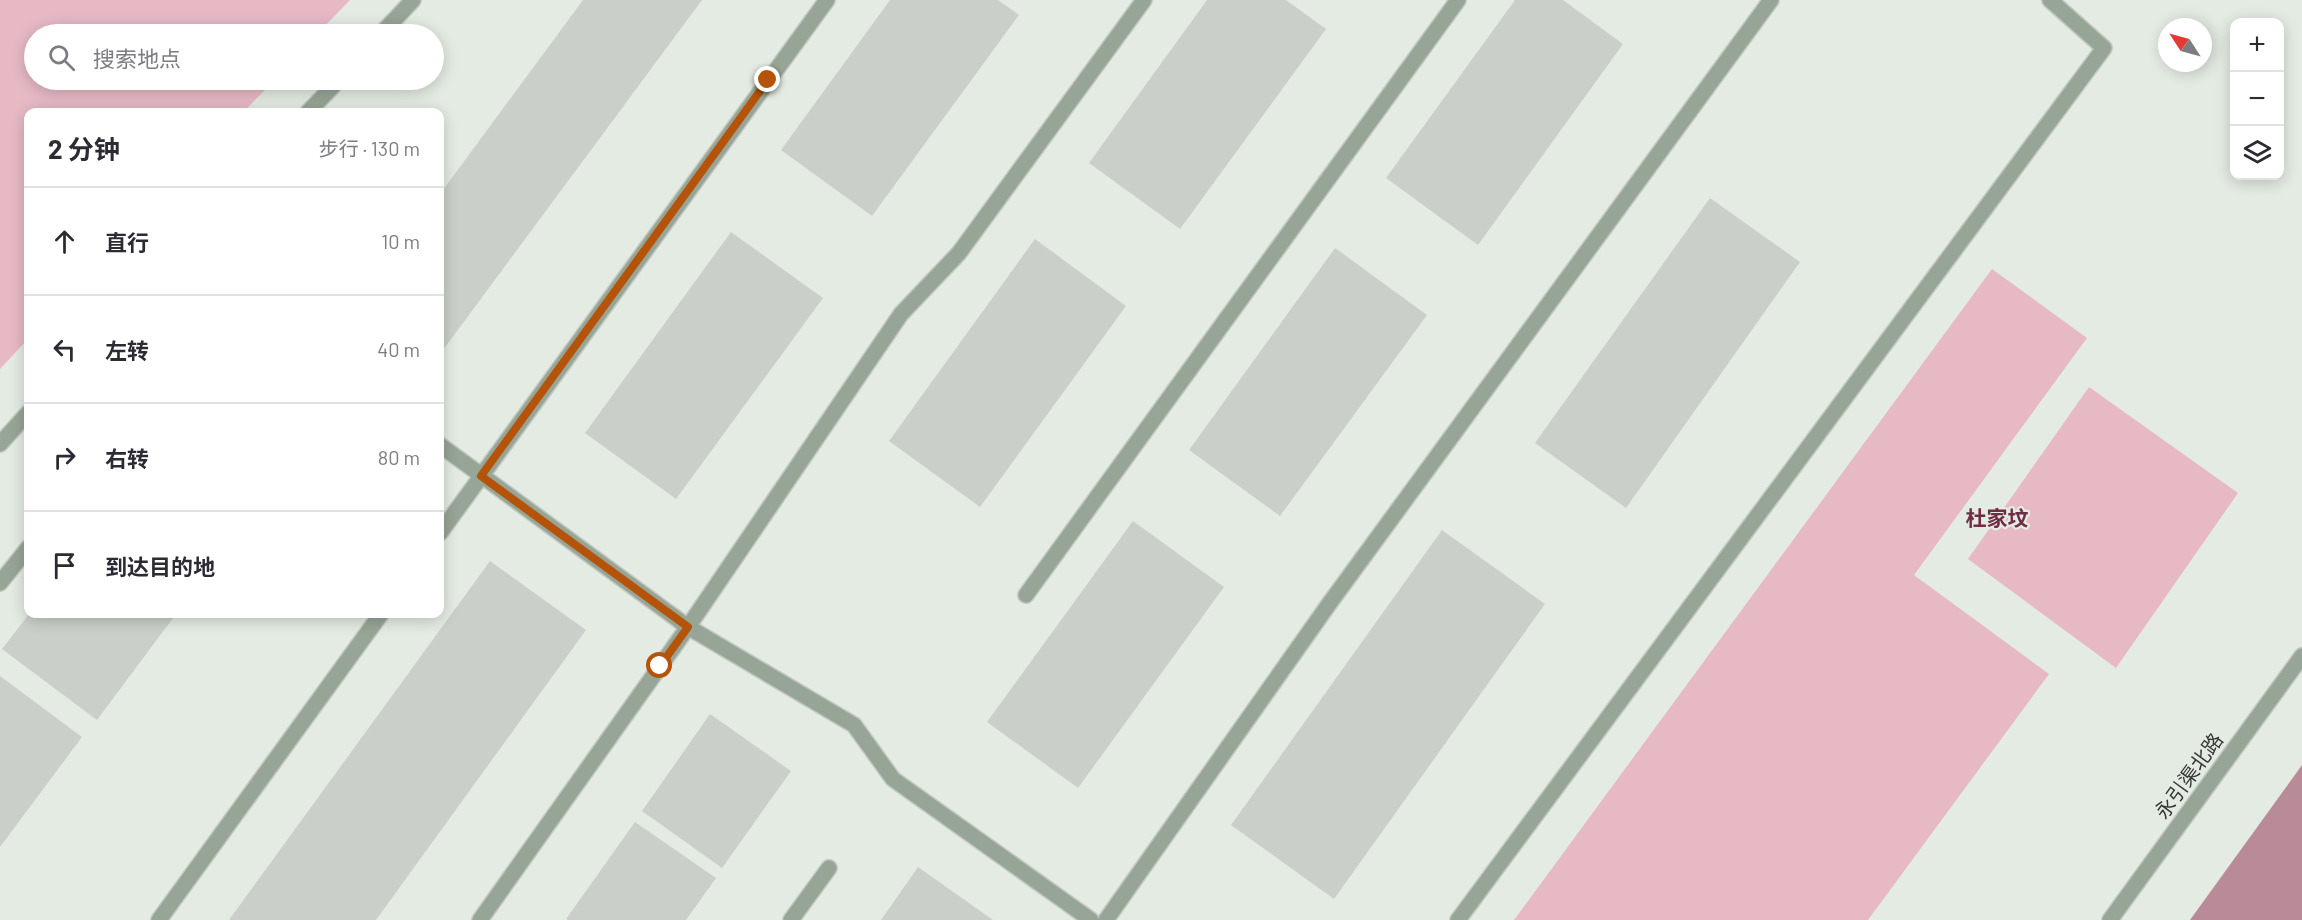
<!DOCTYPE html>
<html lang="zh">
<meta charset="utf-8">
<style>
:root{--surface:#fff;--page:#f7f7f7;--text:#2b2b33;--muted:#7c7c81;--line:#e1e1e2}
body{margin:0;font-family:Barlow,"Noto Sans SC",sans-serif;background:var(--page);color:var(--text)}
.controls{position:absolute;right:18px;top:18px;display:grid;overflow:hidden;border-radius:12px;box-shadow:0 3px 15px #0003}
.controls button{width:54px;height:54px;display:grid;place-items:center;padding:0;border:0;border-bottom:2px solid var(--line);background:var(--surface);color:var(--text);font:30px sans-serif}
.compass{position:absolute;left:2158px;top:18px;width:54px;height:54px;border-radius:50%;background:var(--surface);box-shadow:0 3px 15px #0003;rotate:306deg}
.stop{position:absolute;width:18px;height:18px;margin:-14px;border:4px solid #b45309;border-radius:50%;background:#fff}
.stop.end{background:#b45309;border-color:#fff;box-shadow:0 2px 6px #0008}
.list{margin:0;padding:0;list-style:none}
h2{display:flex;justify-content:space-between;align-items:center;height:78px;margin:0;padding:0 24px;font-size:26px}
h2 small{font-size:20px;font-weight:400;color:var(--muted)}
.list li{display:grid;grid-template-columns:39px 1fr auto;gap:18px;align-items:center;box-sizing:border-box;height:108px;padding:0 24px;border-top:2px solid var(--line)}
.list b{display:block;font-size:22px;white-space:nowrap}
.list em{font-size:20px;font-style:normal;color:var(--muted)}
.icon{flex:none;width:33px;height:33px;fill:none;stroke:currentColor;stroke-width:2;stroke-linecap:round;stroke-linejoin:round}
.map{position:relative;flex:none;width:2302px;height:920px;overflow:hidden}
.search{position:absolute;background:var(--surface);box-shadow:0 3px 15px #0003;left:24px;top:24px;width:420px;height:66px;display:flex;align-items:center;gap:15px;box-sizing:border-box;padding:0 21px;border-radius:33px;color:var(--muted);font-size:22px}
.panel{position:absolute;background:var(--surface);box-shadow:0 3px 15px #0003;left:24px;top:108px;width:420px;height:510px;border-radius:12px}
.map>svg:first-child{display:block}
</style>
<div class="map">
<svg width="2302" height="920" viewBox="0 0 2302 920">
<rect width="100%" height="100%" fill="#e4ebe3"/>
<path fill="#e6b9c5" d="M0,0H350L317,34H34V80H275L243,112H28V339L0,369Z
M1992,269L2087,338L1914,575L2049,674L1868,920H1514Z
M2089,387L2238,493L2116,668L1968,559Z"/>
<path fill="#b98b98" d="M2302,765V920H2190Z"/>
<path fill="#cad0c9" d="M583,0H702L440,354V194Z
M890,0H998L1019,15L872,216L781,150Z
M1207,0H1286L1326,29L1180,229L1089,163Z
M1515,0H1563L1623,44L1478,245L1386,178Z
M1710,198L1800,262L1626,508L1535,443Z
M731,232L823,298L676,499L585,433Z
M1035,239L1126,306L980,507L889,441Z
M1335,248L1427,315L1280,516L1189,450Z
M1133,521L1224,587L1078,788L987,722Z
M1442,530L1545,604L1334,899L1231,825Z
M490,561L586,630L376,920H229Z
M29,614H176L97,720L2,649Z
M0,676L82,737L0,847Z
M710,714L791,771L722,868L642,811Z
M635,822L716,878L686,920H568L566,919Z
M918,867L993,920H881Z"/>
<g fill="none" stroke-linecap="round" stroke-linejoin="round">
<defs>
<path id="minor" d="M440,445L688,627L854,725L893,779L1091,920
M440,533L827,0
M0,583L28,548
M1026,595L1458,0
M159,920L381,614
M480,920L688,627L901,314L959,253L1144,0
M791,920L829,868
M1106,920L1329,604L1771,0
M1458,920L2104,48L2050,0
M2110,920L2302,656"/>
<path id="tertiary" d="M381,34L413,0
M308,112L339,80
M0,444L28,413"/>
</defs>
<use href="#minor" stroke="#c1c7c0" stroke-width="18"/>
<use href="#tertiary" stroke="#c1c7c0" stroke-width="18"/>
<use href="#minor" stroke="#97a596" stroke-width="15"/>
<use href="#tertiary" stroke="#97a596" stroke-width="15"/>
</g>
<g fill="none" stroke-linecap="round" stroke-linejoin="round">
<path stroke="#b45309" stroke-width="8" d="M660,666L688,627L481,476L768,80"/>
</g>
<g text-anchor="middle" stroke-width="4.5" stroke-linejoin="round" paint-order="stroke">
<g font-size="20" fill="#363836" stroke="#e4ebe3">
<text transform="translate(2189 776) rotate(-54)" y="7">永引渠北路</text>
</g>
<g font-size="21" font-weight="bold" fill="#722d46" stroke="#e4ebe3">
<text x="1997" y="526">杜家坟</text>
</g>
</g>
</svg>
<div class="controls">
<button>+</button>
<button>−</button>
<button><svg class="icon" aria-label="layers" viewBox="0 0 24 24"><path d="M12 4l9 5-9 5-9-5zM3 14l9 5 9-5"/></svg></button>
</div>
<svg class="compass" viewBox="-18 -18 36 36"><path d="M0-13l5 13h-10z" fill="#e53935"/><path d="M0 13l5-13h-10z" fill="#7c7c81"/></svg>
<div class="stop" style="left:660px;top:666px"></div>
<div class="stop end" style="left:768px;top:80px"></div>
<div class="search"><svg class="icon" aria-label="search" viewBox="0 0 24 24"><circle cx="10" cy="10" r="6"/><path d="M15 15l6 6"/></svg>搜索地点</div>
<section class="panel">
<h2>2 分钟<small>步行 · 130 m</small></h2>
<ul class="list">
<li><svg class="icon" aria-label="ahead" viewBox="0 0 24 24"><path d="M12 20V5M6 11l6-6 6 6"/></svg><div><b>直行</b></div><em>10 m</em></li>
<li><svg class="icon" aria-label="left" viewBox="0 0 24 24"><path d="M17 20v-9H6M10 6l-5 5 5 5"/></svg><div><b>左转</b></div><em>40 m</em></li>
<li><svg class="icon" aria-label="right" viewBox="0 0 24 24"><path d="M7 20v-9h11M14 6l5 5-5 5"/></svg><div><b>右转</b></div><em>80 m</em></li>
<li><svg class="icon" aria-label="arrive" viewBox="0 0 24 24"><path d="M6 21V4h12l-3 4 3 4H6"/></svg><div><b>到达目的地</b></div></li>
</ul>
</section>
</div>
